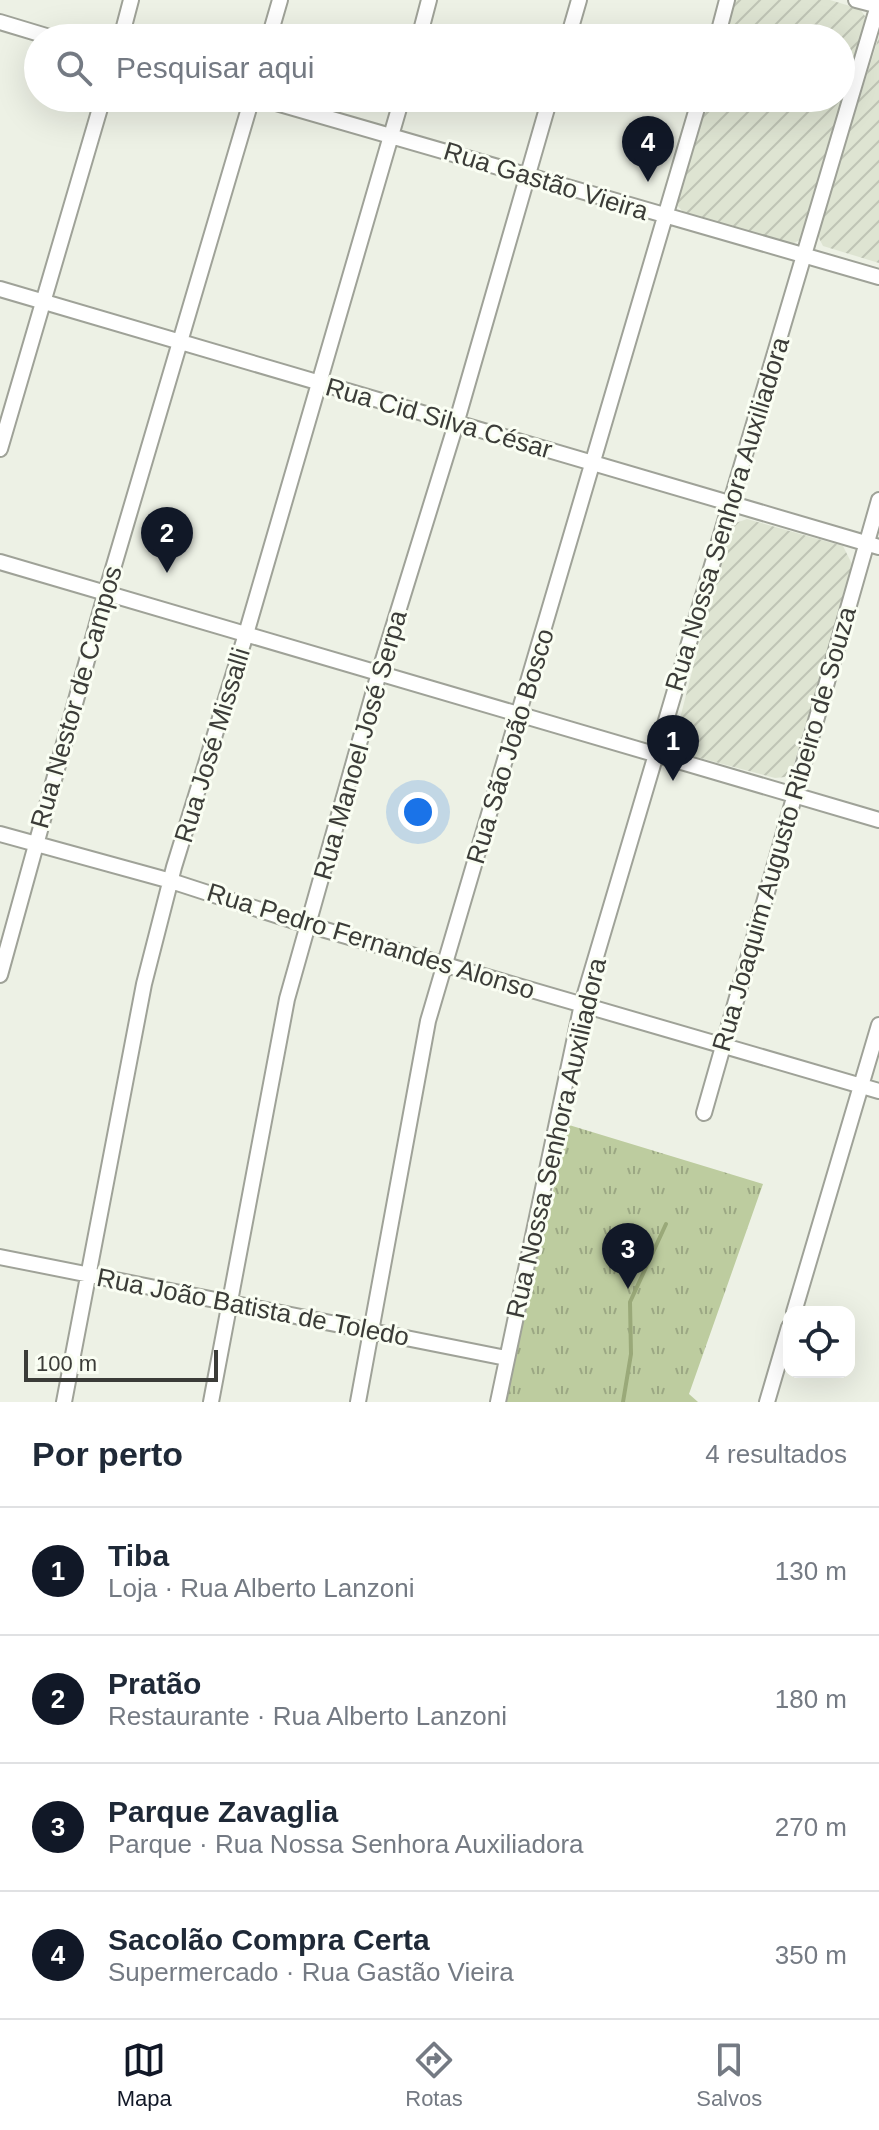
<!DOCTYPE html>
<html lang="pt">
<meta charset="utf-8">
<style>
:root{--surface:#fff;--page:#f6f6f7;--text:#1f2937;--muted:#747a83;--line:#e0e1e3;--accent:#111827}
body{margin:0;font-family:Helvetica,sans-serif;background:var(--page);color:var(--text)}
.controls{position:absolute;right:24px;bottom:24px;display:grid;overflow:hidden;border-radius:16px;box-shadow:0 8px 32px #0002}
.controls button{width:72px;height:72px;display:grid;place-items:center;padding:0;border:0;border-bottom:2px solid var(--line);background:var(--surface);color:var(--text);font:40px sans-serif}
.scale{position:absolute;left:24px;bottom:20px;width:194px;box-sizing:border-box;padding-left:8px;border:4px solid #3b3c38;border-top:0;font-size:22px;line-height:28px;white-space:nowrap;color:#3b3c38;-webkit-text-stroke:6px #fafef3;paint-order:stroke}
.you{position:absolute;left:418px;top:812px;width:28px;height:28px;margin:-20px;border:6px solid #fff;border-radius:50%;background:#1a73e8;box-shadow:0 0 0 12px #1a73e833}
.badge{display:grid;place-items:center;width:52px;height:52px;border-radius:50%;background:var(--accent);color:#fff;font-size:26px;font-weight:700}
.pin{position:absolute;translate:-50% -66px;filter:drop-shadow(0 2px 4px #0008)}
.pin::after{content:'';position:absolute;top:42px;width:28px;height:24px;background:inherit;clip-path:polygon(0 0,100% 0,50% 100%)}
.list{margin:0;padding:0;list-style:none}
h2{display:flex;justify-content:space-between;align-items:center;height:104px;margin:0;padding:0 32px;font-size:34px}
h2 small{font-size:26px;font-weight:400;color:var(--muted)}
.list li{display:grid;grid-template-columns:52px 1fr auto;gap:24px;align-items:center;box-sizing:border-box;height:128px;padding:0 32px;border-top:2px solid var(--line)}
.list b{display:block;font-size:30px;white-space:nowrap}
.list p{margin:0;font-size:26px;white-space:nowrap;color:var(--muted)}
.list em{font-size:26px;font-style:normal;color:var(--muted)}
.icon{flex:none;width:44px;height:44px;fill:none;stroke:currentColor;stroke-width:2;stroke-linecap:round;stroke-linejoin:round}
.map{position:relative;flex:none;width:879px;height:1402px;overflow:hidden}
.search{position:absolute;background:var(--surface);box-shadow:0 8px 32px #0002;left:24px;right:24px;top:24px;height:88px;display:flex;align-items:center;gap:20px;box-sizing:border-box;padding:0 28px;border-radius:44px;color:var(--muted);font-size:30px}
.sheet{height:616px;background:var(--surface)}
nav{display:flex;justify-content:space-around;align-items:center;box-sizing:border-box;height:112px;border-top:2px solid var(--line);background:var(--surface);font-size:22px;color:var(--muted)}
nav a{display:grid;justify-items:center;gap:4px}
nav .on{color:var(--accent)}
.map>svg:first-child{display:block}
</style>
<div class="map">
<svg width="879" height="1402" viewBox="0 0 879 1402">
<defs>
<pattern id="industrial-furrows" width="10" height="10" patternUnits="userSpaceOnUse" patternTransform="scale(2)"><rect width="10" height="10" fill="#dee4d2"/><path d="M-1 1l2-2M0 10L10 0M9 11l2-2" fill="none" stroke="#bfc4b5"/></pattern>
<pattern id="grass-tufts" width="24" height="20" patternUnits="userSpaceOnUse" patternTransform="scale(2)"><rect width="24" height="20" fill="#bdcc9f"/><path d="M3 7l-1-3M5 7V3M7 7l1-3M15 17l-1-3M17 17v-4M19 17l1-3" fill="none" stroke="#9ba783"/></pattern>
</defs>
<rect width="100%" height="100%" fill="#edf1e5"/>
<path fill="url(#industrial-furrows)" d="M735,0H830L860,9L867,19L804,237L791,245L684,213L677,205L707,98H841V38H724Z
M879,36V263L823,246L817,234Z
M747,519L843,546L853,566L793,767L785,777L775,778L685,754L675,738L728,531L733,524Z"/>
<path fill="url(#grass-tufts)" d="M569,1125L763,1184L689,1394L698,1402H502Z"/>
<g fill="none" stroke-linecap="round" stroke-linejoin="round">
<path stroke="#9aa979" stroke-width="4" d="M623,1402L631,1354L630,1302L666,1224"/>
<defs>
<path id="minor" d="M856,0L879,6
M0,22L53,38
M121,38L131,0
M269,38L280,0
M419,38L429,0
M568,38L579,0
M717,38L727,0
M259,98L879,277
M0,289L879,547
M0,449L103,98
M0,562L879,820
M0,834L171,881L291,920L879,1091
M0,975L102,606L252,98
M704,1113L879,500
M0,1257L506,1358
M794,1312L879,1025
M64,1402L144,984L174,867L246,634L402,98
M211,1402L287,999L379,673L456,424L550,98
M358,1402L428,1021L700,98
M498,1402L582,1004L879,2
M767,1402L789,1327"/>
</defs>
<use href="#minor" stroke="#9fa298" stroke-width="18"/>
<use href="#minor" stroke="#fff" stroke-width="14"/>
</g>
<g text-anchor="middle" stroke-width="6" stroke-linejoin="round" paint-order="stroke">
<g font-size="26" fill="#3b3c38" stroke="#fafef3">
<text transform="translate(546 181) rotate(17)" y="9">Rua Gastão Vieira</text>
<text transform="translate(439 418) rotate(16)" y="9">Rua Cid Silva César</text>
<text transform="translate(727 514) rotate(-73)" y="9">Rua Nossa Senhora Auxiliadora</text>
<text transform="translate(76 697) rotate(-74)" y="9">Rua Nestor de Campos</text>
<text transform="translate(212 745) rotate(-73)" y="9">Rua José Missalli</text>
<text transform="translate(360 745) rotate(-74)" y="9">Rua Manoel José Serpa</text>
<text transform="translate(510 746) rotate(-73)" y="9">Rua São João Bosco</text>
<text transform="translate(784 829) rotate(-74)" y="9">Rua Joaquim Augusto Ribeiro de Souza</text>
<text transform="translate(371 941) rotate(17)" y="9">Rua Pedro Fernandes Alonso</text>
<text transform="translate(556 1138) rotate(-77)" y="9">Rua Nossa Senhora Auxiliadora</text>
<text transform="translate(253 1307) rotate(11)" y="9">Rua João Batista de Toledo</text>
</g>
</g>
</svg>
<div class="controls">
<button><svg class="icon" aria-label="locate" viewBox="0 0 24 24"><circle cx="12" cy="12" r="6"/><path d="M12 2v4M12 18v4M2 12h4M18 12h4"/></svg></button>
</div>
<div class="scale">100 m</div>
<div class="you"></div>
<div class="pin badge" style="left:673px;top:781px">1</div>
<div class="pin badge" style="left:167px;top:573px">2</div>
<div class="pin badge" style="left:628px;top:1289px">3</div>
<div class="pin badge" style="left:648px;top:182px">4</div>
<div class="search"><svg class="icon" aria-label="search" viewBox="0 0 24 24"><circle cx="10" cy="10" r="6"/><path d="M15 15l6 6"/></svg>Pesquisar aqui</div>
</div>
<section class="sheet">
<h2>Por perto<small>4 resultados</small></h2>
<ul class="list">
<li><span class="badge">1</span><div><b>Tiba</b><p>Loja · Rua Alberto Lanzoni</p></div><em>130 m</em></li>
<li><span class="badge">2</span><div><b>Pratão</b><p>Restaurante · Rua Alberto Lanzoni</p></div><em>180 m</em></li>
<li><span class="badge">3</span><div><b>Parque Zavaglia</b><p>Parque · Rua Nossa Senhora Auxiliadora</p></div><em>270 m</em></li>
<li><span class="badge">4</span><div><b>Sacolão Compra Certa</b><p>Supermercado · Rua Gastão Vieira</p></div><em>350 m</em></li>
</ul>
</section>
<nav>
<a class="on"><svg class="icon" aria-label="map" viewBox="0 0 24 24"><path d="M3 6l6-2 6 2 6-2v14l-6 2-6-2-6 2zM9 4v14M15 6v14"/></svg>Mapa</a>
<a><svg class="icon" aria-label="directions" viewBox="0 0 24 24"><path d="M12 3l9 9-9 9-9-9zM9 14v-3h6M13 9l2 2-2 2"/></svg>Rotas</a>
<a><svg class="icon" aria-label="saved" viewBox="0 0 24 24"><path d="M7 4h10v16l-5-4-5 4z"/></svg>Salvos</a>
</nav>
